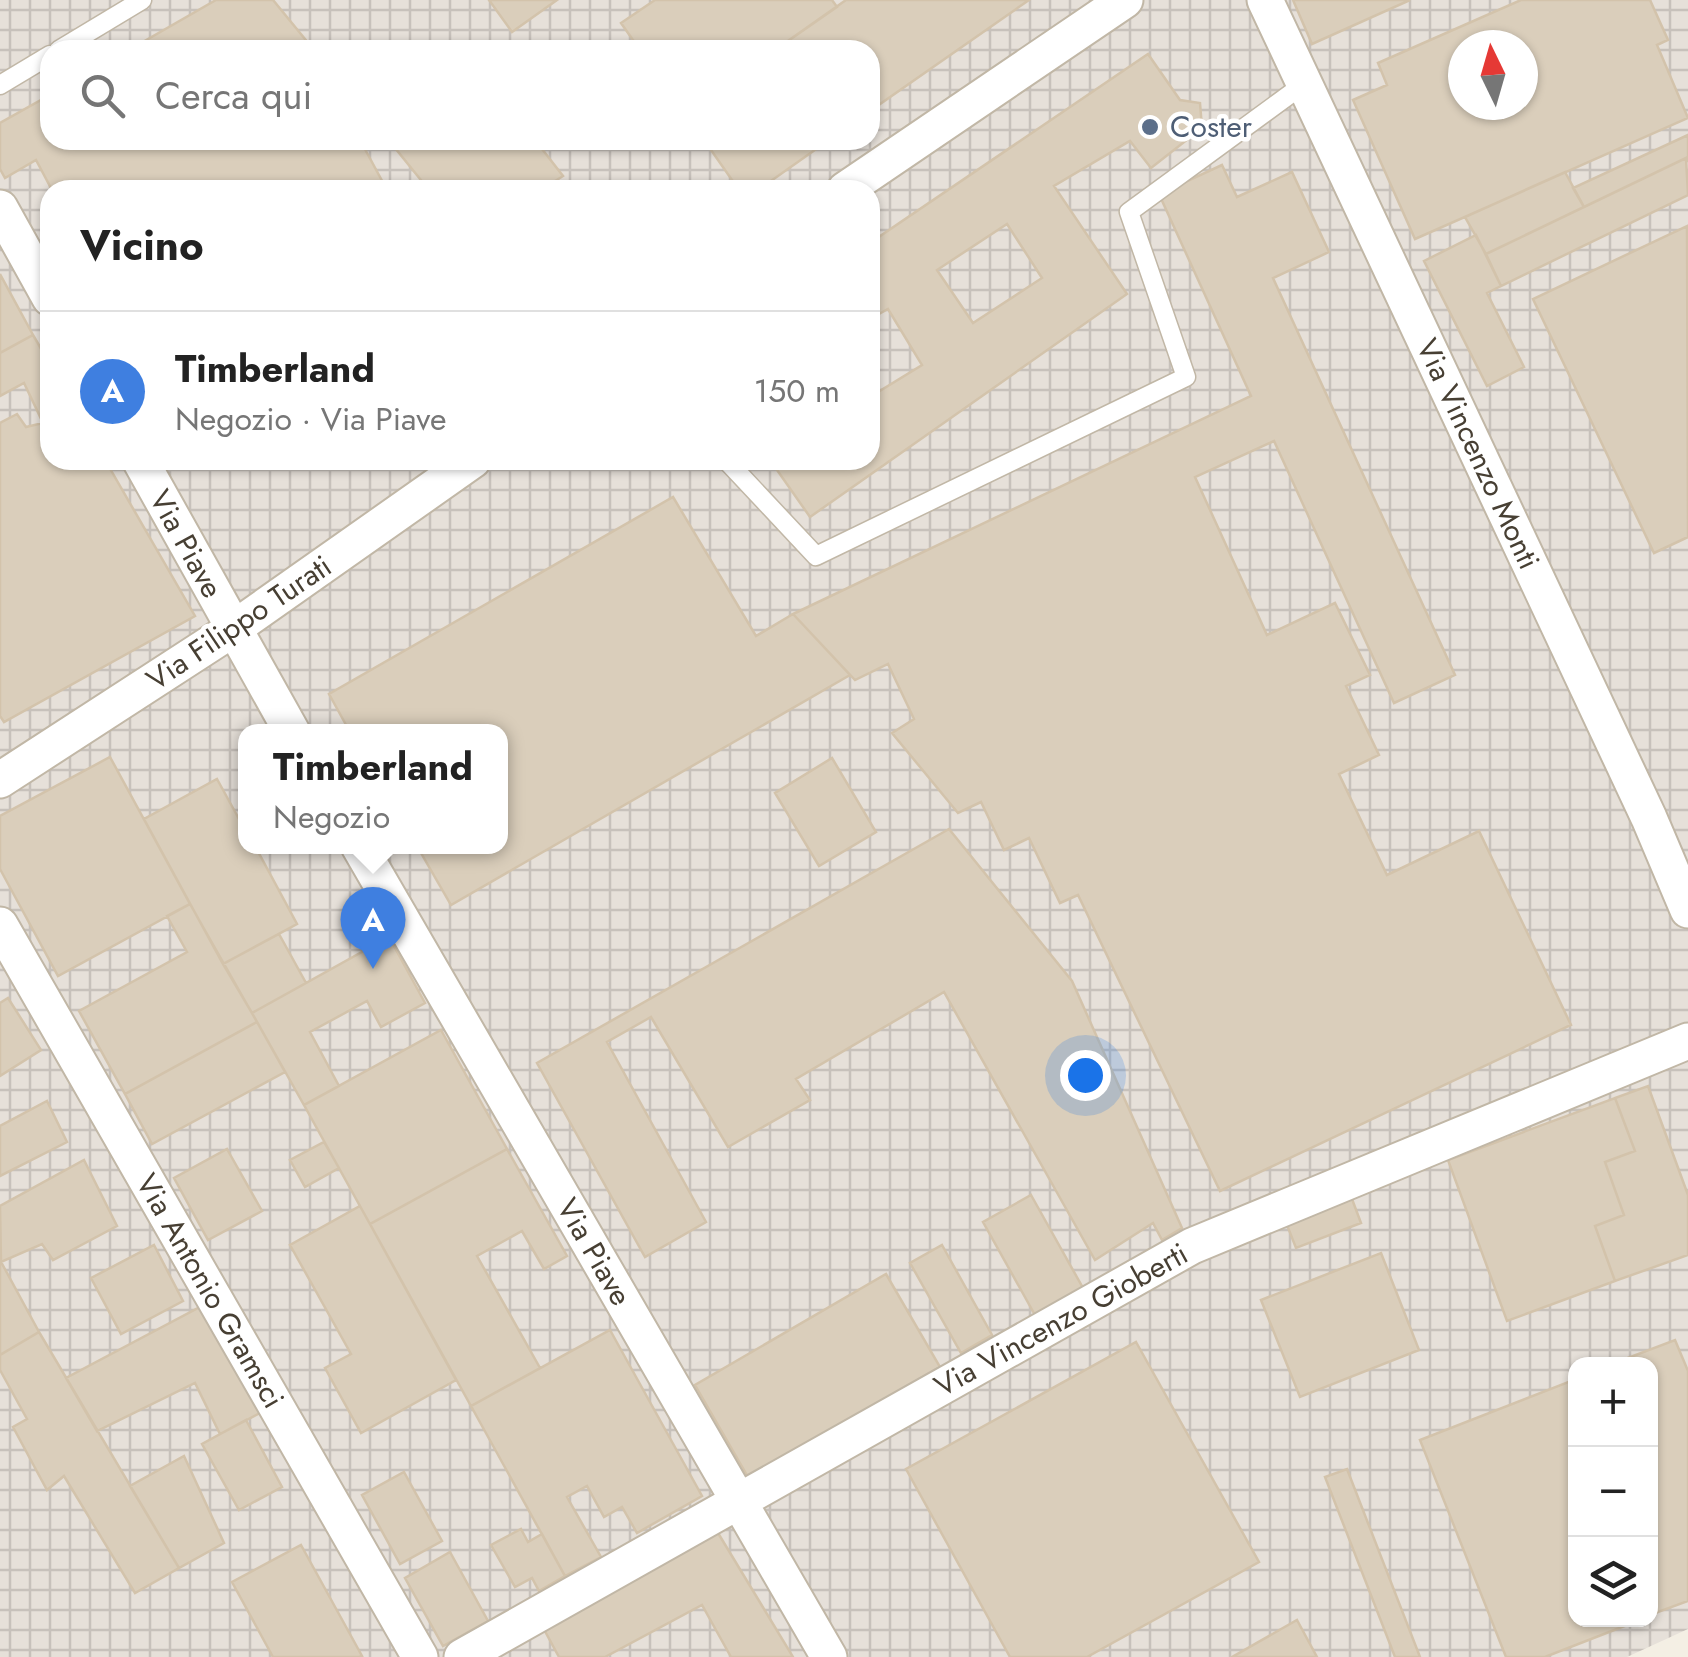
<!DOCTYPE html>
<html lang="it">
<meta charset="utf-8">
<style>
:root{--surface:#fff;--page:#f2f2f2;--text:#222;--muted:#767676;--line:#e0e0e0;--accent:#ff3110}
body{margin:0;font-family:Jost,sans-serif;background:var(--page);color:var(--text)}
.controls{position:absolute;right:30px;bottom:30px;display:grid;overflow:hidden;border-radius:20px;box-shadow:0 2px 8px #0004}
.controls button{width:90px;height:90px;display:grid;place-items:center;padding:0;border:0;border-bottom:2px solid var(--line);background:var(--surface);color:var(--text);font:50px sans-serif}
.compass{position:absolute;left:1448px;top:30px;width:90px;height:90px;border-radius:50%;background:var(--surface);box-shadow:0 2px 8px #0004;rotate:355deg}
.you{position:absolute;left:1085px;top:1075px;width:35px;height:35px;margin:-25px;border:8px solid #fff;border-radius:50%;background:#1a73e8;box-shadow:0 0 0 15px #1a73e833}
.badge{display:grid;place-items:center;width:65px;height:65px;border-radius:50%;background:var(--accent);color:#fff;font-size:32px;font-weight:700}
.pin{position:absolute;translate:-50% -82px;filter:drop-shadow(0 2px 5px #0008)}
.pin::after{content:'';position:absolute;top:52px;width:35px;height:30px;background:inherit;clip-path:polygon(0 0,100% 0,50% 100%)}
.popup{position:absolute;left:238px;top:724px;width:270px;height:130px;box-sizing:border-box;display:grid;place-content:center;border-radius:20px;background:var(--surface);filter:drop-shadow(0 2px 8px #0005);font-size:32px;white-space:nowrap;color:var(--muted)}
.popup b{font-size:38px;color:var(--text)}
.popup::after{content:'';position:absolute;left:50%;top:100%;margin-left:-20px;border:20px solid transparent;border-top-color:var(--surface)}
.list{margin:0;padding:0;list-style:none}
h2{display:flex;justify-content:space-between;align-items:center;height:130px;margin:0;padding:0 40px;font-size:42px}
h2 small{font-size:32px;font-weight:400;color:var(--muted)}
.list li{display:grid;grid-template-columns:65px 1fr auto;gap:30px;align-items:center;box-sizing:border-box;height:160px;padding:0 40px;border-top:2px solid var(--line)}
.list b{display:block;font-size:38px;white-space:nowrap}
.list p{margin:0;font-size:32px;white-space:nowrap;color:var(--muted)}
.list em{font-size:32px;font-style:normal;color:var(--muted)}
.icon{flex:none;width:55px;height:55px;fill:none;stroke:currentColor;stroke-width:2;stroke-linecap:round;stroke-linejoin:round}
.map{position:relative;flex:none;width:1688px;height:1657px;overflow:hidden}
.search{position:absolute;background:var(--surface);box-shadow:0 2px 8px #0004;left:40px;top:40px;width:840px;height:110px;display:flex;align-items:center;gap:25px;box-sizing:border-box;padding:0 35px;border-radius:30px;color:var(--muted);font-size:38px}
.panel{position:absolute;background:var(--surface);box-shadow:0 2px 8px #0004;left:40px;top:180px;width:840px;height:290px;border-radius:30px}
.map>svg:first-child{display:block}
</style>
<div class="map">
<svg width="1688" height="1657" viewBox="0 0 1688 1657">
<defs>
<pattern id="industrial-grid" width="8" height="8" patternUnits="userSpaceOnUse" patternTransform="scale(2.5)"><rect width="8" height="8" fill="#e6e0d9"/><path d="M0 4h8M4 0v8" fill="none" stroke="#c7c1bb"/></pattern>
</defs>
<rect width="100%" height="100%" fill="#f4efe4"/>
<path fill="url(#industrial-grid)" fill-rule="evenodd" d="M0,0H1688V1629L1627,1657H0ZM1463,45H1523V105H1463ZM50,50H870V140H50ZM50,190H870V460H50ZM245,732H500V846H245ZM1576,1364H1650V1620H1576Z"/>
<path fill="#dacebb" stroke="#d3c3ab" stroke-width="2.5" fill-rule="evenodd" d="M216,0H273L314,50H129Z
M489,0H557L512,32Z
M655,0H832L837,7L775,50H640L621,23Z
M846,0H1029L870,111V50H775Z
M1293,0H1410L1312,44Z
M1521,0H1650L1668,40L1657,45L1688,118L1415,239L1353,100L1387,85L1378,63ZM1463,45H1523V105H1463Z
M1148,54L1180,100L1200,103L1202,128L1151,168L1130,141L1054,186L1127,294L810,517L770,460H870V397L922,365L888,309L870,319V243ZM1007,224L1042,278L973,323L937,270Z
M50,95V140H360L387,190H52L36,160L5,178L0,169V123Z
M1688,135V162L1686,158L1584,207L1573,188Z
M394,140H535L563,176L541,190H429L391,143Z
M704,140H829L758,190H739Z
M1686,158L1688,195L1501,286L1486,254Z
M1222,165L1237,197L1292,172L1329,252L1273,278L1455,675L1394,703L1274,441L1195,477L1267,635L1335,603L1370,675L1346,686L1379,755L1339,774L1387,875L1479,831L1571,1025L1220,1191L1078,895L1060,903L1029,838L1004,850L981,802L958,813L892,733L914,719L888,664L855,680L793,614L1251,396L1159,194Z
M1565,172L1584,207L1486,254L1465,217Z
M1687,226L1688,537L1654,553L1533,299Z
M1476,235L1501,286L1487,293L1524,367L1487,386L1424,261Z
M0,274L33,335L0,353Z
M33,335L50,364V460H105L195,616L4,722L0,716V423L17,414L26,427L43,423L24,383L0,396V353Z
M673,497L756,636L793,614L850,675L451,905L417,846H500V732H350L329,694Z
M110,757L190,904L58,976L0,869V816Z
M832,758L876,832L819,866L775,793Z
M217,779L245,830V846H255L297,924L223,964L144,819Z
M949,829L1072,981L1182,1228L1162,1240L1153,1223L1095,1260L944,992L796,1079L810,1100L728,1147L651,1017L607,1042L706,1222L645,1257L537,1063Z
M190,904L257,1022L125,1094L79,1011L187,952L167,916Z
M279,934L306,983L252,1013L223,964Z
M389,937L425,1003L381,1027L367,1001L310,1032L339,1086L304,1105L252,1013Z
M8,998L41,1050L0,1076V1003Z
M257,1022L285,1072L152,1144L125,1094Z
M441,1030L507,1149L370,1224L304,1105Z
M1648,1086L1688,1195V1255L1615,1281L1595,1226L1624,1215L1605,1162L1635,1151L1615,1098Z
M1615,1098L1635,1151L1605,1162L1624,1215L1595,1226L1615,1281L1507,1321L1448,1160Z
M47,1101L67,1142L0,1176V1126Z
M324,1142L339,1168L305,1187L290,1160Z
M227,1149L262,1211L208,1240L174,1178Z
M507,1149L567,1256L544,1269L522,1231L477,1256L540,1368L471,1406L370,1224Z
M84,1160L117,1226L53,1260L42,1244L1,1262L0,1206Z
M1031,1195L1083,1288L1035,1315L983,1222Z
M1352,1199L1361,1223L1296,1248L1287,1225Z
M360,1206L456,1380L361,1433L325,1368L351,1354L290,1245Z
M154,1245L183,1301L121,1334L91,1278Z
M942,1245L992,1335L961,1353L910,1263Z
M1381,1253L1419,1350L1300,1397L1261,1300Z
M0,1260L39,1332L0,1355Z
M886,1274L940,1367L748,1477L695,1385Z
M200,1307L260,1413L220,1434L195,1383L97,1431L66,1378Z
M610,1330L702,1496L637,1533L622,1507L604,1517L587,1486L567,1497L601,1557L565,1576L471,1406Z
M39,1332L179,1568L135,1593L64,1476L47,1490L13,1427L27,1419L0,1370V1355Z
M1675,1340L1688,1371V1601L1650,1615V1364H1612Z
M1136,1342L1259,1562L1087,1657H1010L906,1469Z
M1576,1379V1620H1640L1545,1657H1506L1420,1440Z
M246,1420L282,1487L239,1510L202,1444Z
M184,1456L224,1543L179,1568L130,1486Z
M1347,1469L1420,1657H1395L1325,1477Z
M404,1472L442,1541L400,1564L362,1495Z
M715,1528L793,1657H731L702,1605L605,1657H559L540,1622Z
M521,1529L528,1542L542,1534L565,1576L539,1591L532,1578L515,1587L491,1545Z
M301,1545L362,1656L359,1657H273L232,1582Z
M450,1552L488,1621L443,1646L405,1578Z
M1297,1620L1317,1657H1232Z"/>
<g fill="none" stroke-linecap="round" stroke-linejoin="round">
<defs>
<path id="service" d="M59,50L142,0
M0,85L50,55
M726,460L816,556L1186,377L1129,212L1304,84"/>
<path id="minor" d="M1265,0L1649,818L1688,910
M845,190L1125,0
M0,208L50,298
M140,460L292,732
M0,780L233,629L473,460
M359,846L829,1657
M0,925L420,1657
M462,1657L1192,1246L1688,1041"/>
</defs>
<use href="#service" stroke="#c1b7a6" stroke-width="21"/>
<use href="#minor" stroke="#c1b7a6" stroke-width="39"/>
<use href="#service" stroke="#fff" stroke-width="18"/>
<use href="#minor" stroke="#fff" stroke-width="35"/>
</g>
<circle fill="#5c6f8a" stroke="#fff" stroke-width="4" cx="1150" cy="127" r="10"/>
<g text-anchor="middle" stroke-width="9" stroke-linejoin="round" paint-order="stroke">
<g font-size="30" fill="#4e5e75" stroke="#fff" text-anchor="start">
<text x="1170" y="137">Coster</text>
</g>
<g font-size="30" fill="#473f33" stroke="#fff">
<text transform="translate(1478 454) rotate(65)" y="10">Via Vincenzo Monti</text>
<text transform="translate(186 544) rotate(61)" y="10">Via Piave</text>
<text transform="translate(239 623) rotate(-34)" y="10">Via Filippo Turati</text>
<text transform="translate(594 1252) rotate(60)" y="10">Via Piave</text>
<text transform="translate(210 1291) rotate(60)" y="10">Via Antonio Gramsci</text>
<text transform="translate(1061 1320) rotate(-29)" y="10">Via Vincenzo Gioberti</text>
</g>
</g>
</svg>
<div class="controls">
<button>+</button>
<button>−</button>
<button><svg class="icon" aria-label="layers" viewBox="0 0 24 24"><path d="M12 4l9 5-9 5-9-5zM3 14l9 5 9-5"/></svg></button>
</div>
<svg class="compass" viewBox="-18 -18 36 36"><path d="M0-13l5 13h-10z" fill="#e53935"/><path d="M0 13l5-13h-10z" fill="#767676"/></svg>
<div class="you"></div>
<div class="pin badge" style="left:373px;top:969px;background:#3f7fe0">A</div>
<div class="popup"><b>Timberland</b>Negozio</div>
<div class="search"><svg class="icon" aria-label="search" viewBox="0 0 24 24"><circle cx="10" cy="10" r="6"/><path d="M15 15l6 6"/></svg>Cerca qui</div>
<section class="panel">
<h2>Vicino<small></small></h2>
<ul class="list">
<li><span class="badge" style="background:#3f7fe0">A</span><div><b>Timberland</b><p>Negozio · Via Piave</p></div><em>150 m</em></li>
</ul>
</section>
</div>
